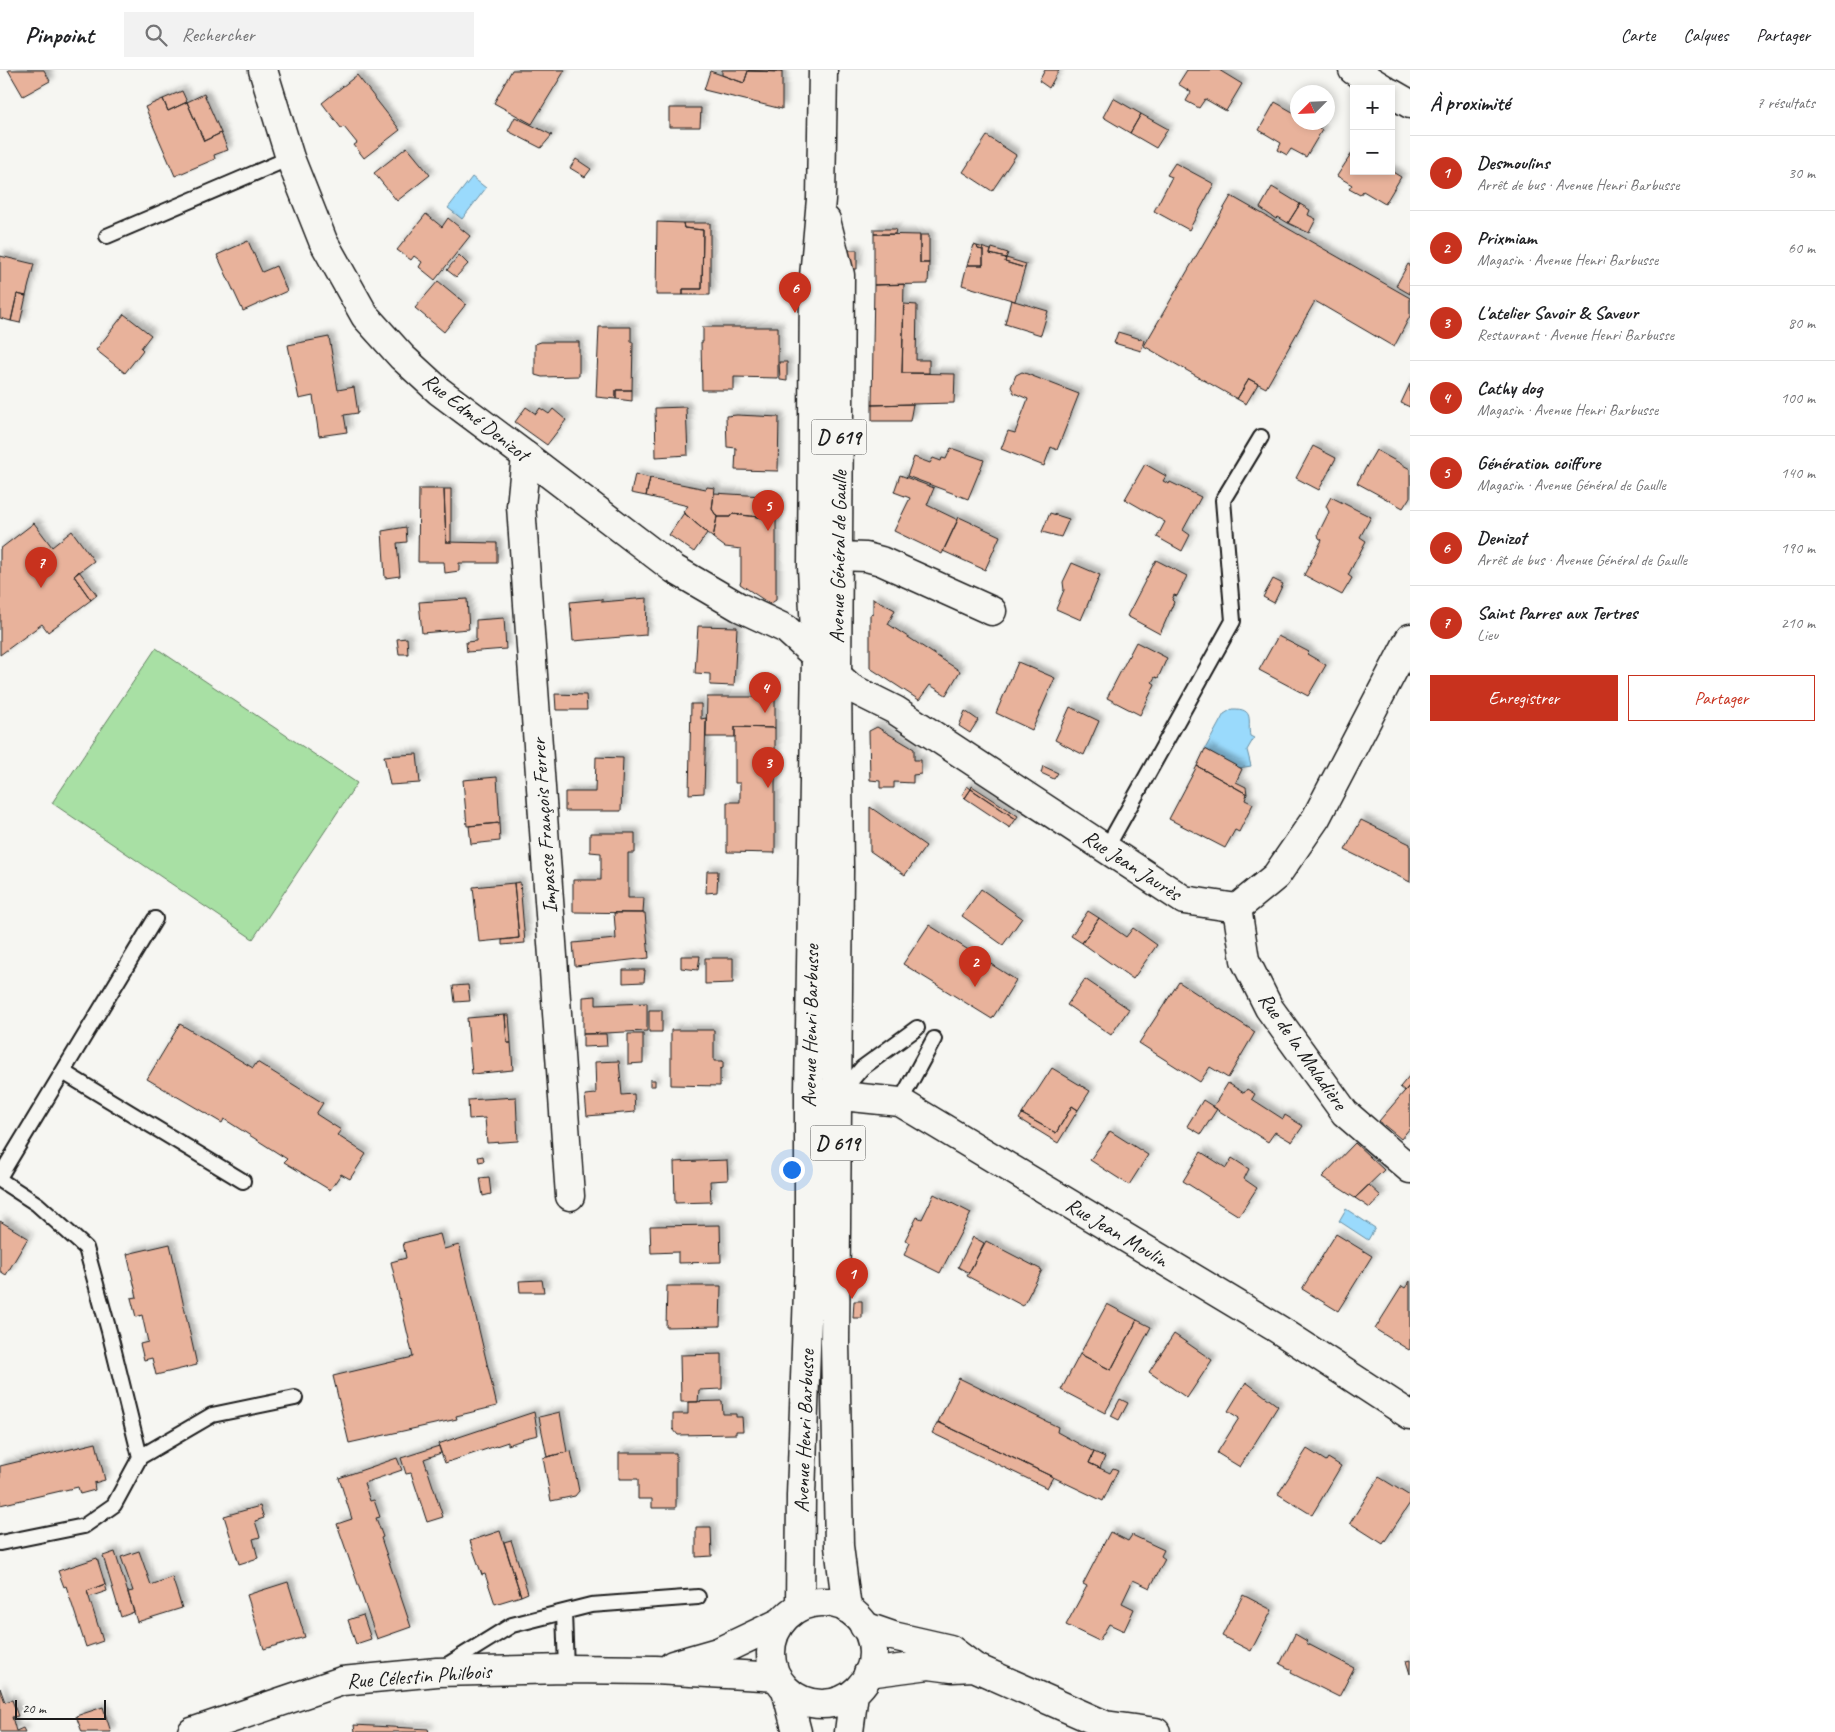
<!DOCTYPE html>
<html lang="fr">
<meta charset="utf-8">
<style>
:root{--surface:#fff;--page:#f2f2f2;--text:#202124;--muted:#757577;--line:#e0e0e0;--accent:#c8321e}
body{margin:0;font-family:Caveat,sans-serif;background:var(--page);color:var(--text)}
.controls{position:absolute;right:15px;top:15px;display:grid;overflow:hidden;border-radius:0px;box-shadow:0 2px 8px #0003}
.controls button{width:45px;height:45px;display:grid;place-items:center;padding:0;border:0;border-bottom:1px solid var(--line);background:var(--surface);color:var(--text);font:25px sans-serif}
.compass{position:absolute;left:1290px;top:15px;width:45px;height:45px;border-radius:50%;background:var(--surface);box-shadow:0 2px 8px #0003;rotate:246deg}
.scale{position:absolute;left:15px;bottom:12px;width:91px;box-sizing:border-box;padding-left:5px;border:2px solid #1c1c1c;border-top:0;font-size:14px;line-height:18px;white-space:nowrap;color:#1c1c1c;-webkit-text-stroke:4px #f6f6f2;paint-order:stroke}
.you{position:absolute;left:791px;top:1099px;width:18px;height:18px;margin:-12px;border:4px solid #fff;border-radius:50%;background:#1a73e8;box-shadow:0 0 0 8px #1a73e833}
.badge{display:grid;place-items:center;width:32px;height:32px;border-radius:50%;background:var(--accent);color:#fff;font-size:16px;font-weight:700}
.pin{position:absolute;translate:-50% -41px;filter:drop-shadow(0 1px 2px #0008)}
.pin::after{content:'';position:absolute;top:26px;width:18px;height:15px;background:inherit;clip-path:polygon(0 0,100% 0,50% 100%)}
.list{margin:0;padding:0;list-style:none}
h2{display:flex;justify-content:space-between;align-items:center;height:65px;margin:0;padding:0 20px;font-size:21px}
h2 small{font-size:16px;font-weight:400;color:var(--muted)}
.list li{display:grid;grid-template-columns:32px 1fr auto;gap:15px;align-items:center;box-sizing:border-box;height:75px;padding:0 20px;border-top:1px solid var(--line)}
.list b{display:block;font-size:19px;white-space:nowrap}
.list p{margin:0;font-size:16px;white-space:nowrap;color:var(--muted)}
.list em{font-size:16px;font-style:normal;color:var(--muted)}
.actions{display:flex;gap:10px;padding:15px 20px}
.actions a{flex:1;padding:11px 0;border:1px solid var(--accent);border-radius:0px;text-align:center;font-size:18px;color:var(--accent)}
.actions .main{background:var(--accent);color:#fff}
.icon{flex:none;width:28px;height:28px;fill:none;stroke:currentColor;stroke-width:2;stroke-linecap:round;stroke-linejoin:round}
.map{position:relative;flex:none;width:1410px;height:1662px;overflow:hidden}
header{display:flex;align-items:center;gap:30px;box-sizing:border-box;height:70px;padding:0 25px;background:var(--surface);border-bottom:1px solid var(--line)}
header strong{font-size:24px}
nav{display:flex;gap:28px;margin-inline-start:auto;font-size:18px}
.search{width:350px;height:45px;background:var(--page);display:flex;align-items:center;gap:12px;box-sizing:border-box;padding:0 18px;border-radius:0px;color:var(--muted);font-size:19px}
main{display:flex}
aside{flex:1;background:var(--surface)}
.map>svg:first-child{display:block}
</style>
<header>
<strong>Pinpoint</strong>
<div class="search"><svg class="icon" aria-label="search" viewBox="0 0 24 24"><circle cx="10" cy="10" r="6"/><path d="M15 15l6 6"/></svg>Rechercher</div>
<nav><a>Carte</a><a>Calques</a><a>Partager</a></nav>
</header>
<main>
<div class="map">
<svg width="1410" height="1662" viewBox="0 0 1410 1662">
<defs>
<filter id="shadow"><feDropShadow dx="4.5" dy="-4.5" stdDeviation="2.5" flood-color="#0004"/></filter>
</defs>
<rect width="100%" height="100%" fill="#f6f6f2"/>
<filter id="ink" filterUnits="userSpaceOnUse"><feTurbulence type="fractalNoise" baseFrequency=".02" numOctaves="2"/><feDisplacementMap in="SourceGraphic" scale="10" xChannelSelector="R" yChannelSelector="G"/><feConvolveMatrix kernelMatrix="1 2 1 2 8 2 1 2 1" color-interpolation-filters="sRGB"/></filter>
<g filter="url(#ink)">
<path fill="#a8e0a4" stroke="#627e60" d="M156,578L357,713L253,869L52,733Z"/>
<path fill="#9adafc" stroke="#688ea2" d="M472,107L486,118L462,149L448,138Z
M1232,639C1256,638 1247,652 1250,666L1254,668L1247,680L1251,696L1239,698L1205,679L1224,644Z
M1346,1139L1375,1158L1368,1170L1339,1151Z"/>
<path fill="#e8b29b" stroke="#1c1c1c" filter="url(#shadow)" d="M8,0H44L50,11L23,26Z
M512,0H565L532,54L494,33Z
M722,0H782V2L748,1L744,13L722,5Z
M1045,0H1059L1049,18L1039,11Z
M1187,0H1219L1242,14L1226,41L1205,29L1199,38L1186,31L1191,22L1178,14Z
M710,1L744,13L748,1L782,2V39L704,20Z
M357,5L400,60L364,88L354,75L357,73L344,57L341,58L322,33Z
M182,21L187,32L168,41L163,29Z
M204,24L221,63L204,71L187,32Z
M1113,28L1141,44L1130,63L1103,47Z
M163,29L168,41L187,32L204,71L221,63L228,80L214,85L215,89L175,106L145,37Z
M1275,32L1298,45V52H1310L1322,60L1306,87L1291,79L1287,85L1278,80L1281,73L1259,60Z
M669,38H701L700,57H669Z
M1141,44L1168,59L1156,78L1130,63Z
M515,47L552,65L541,78L508,61Z
M987,66L1016,85L992,121L963,102Z
M407,77L430,105L397,131L374,103Z
M1354,80V101H1391L1401,107L1385,134L1363,121L1360,125L1349,119L1352,115L1337,106Z
M576,89L591,99L585,107L570,98Z
M1175,93L1214,114L1189,160L1154,141L1172,107L1167,105Z
M1272,117L1300,134L1288,153L1278,147L1276,149L1260,138Z
M1231,126L1410,228V246L1394,277L1315,231L1266,318L1249,309L1237,329L1144,276Z
M1300,134L1310,140L1308,145L1316,149L1309,163L1288,153Z
M426,144L442,157L448,148L470,166L435,210L419,197L422,192L414,186L411,190L397,180Z
M657,152L683,153L684,158L703,160L702,219H683V225H656Z
M683,153H710V225H683V219H702L703,160L684,158Z
M874,159H896L895,164H874Z
M874,164L920,165V193H929L928,214L874,215Z
M920,165H929V193H920Z
M248,171L262,202L276,196L287,221L243,241L217,185Z
M974,175L977,176L978,179L983,180V195H967Z
M977,176L991,180L990,184L1006,188L1005,192L1025,198L1015,231L962,215L967,195H983V180L978,179Z
M992,178L1008,183L1006,188L990,184Z
M848,180H857V199H848Z
M459,185L468,194L456,207L447,200Z
M0,186L34,194L26,226L17,224L11,251L0,248Z
M1006,188L1026,194L1025,198L1005,192Z
M1408,194L1410,195V224L1396,216Z
M438,211L466,234L444,262L415,238Z
M904,214L902,303L955,304L954,333L872,335L874,215Z
M17,224L26,226L20,253L11,251Z
M1011,230L1048,241L1041,265L1005,254Z
M904,234L917,235L916,290H929V303H902Z
M124,244L151,265L141,278L143,280L125,303L96,280Z
M599,257H631V272H633L632,320H616V329L596,327Z
M703,257H778V308L734,307V320H702L701,272H703Z
M1118,262L1144,270L1141,281L1114,273Z
M329,267L338,320L354,317L358,343L344,345L347,362L319,366L313,326L299,329L288,275Z
M541,272H579V306L542,307L535,305V274Z
M779,292H787V311L780,310Z
M1022,302L1079,324L1057,380L1051,377L1044,396L1001,379L1008,361L1015,363L1028,329L1014,323L1011,317L1016,305Z
M1249,309L1258,314L1246,334L1237,329Z
M1410,314V337L1401,333Z
M616,320H632V331L616,329Z
M913,334L910,351H872V335Z
M526,337L536,344L540,338L549,344L553,339L566,350L547,375L515,352Z
M686,337L688,385L656,387L655,338Z
M737,345L779,347L778,401L735,400L736,378L727,377L726,346Z
M1313,376L1336,388L1319,420L1296,408Z
M951,378L984,390L968,429L907,406L914,387L930,393L933,388L941,391L942,388L946,389Z
M1376,380L1410,399V427L1403,438L1357,413Z
M1145,394L1166,406L1163,411L1169,414L1170,412L1201,427L1183,460L1190,465L1182,481L1157,467L1165,452L1125,429Z
M635,404L650,408L646,426L631,423Z
M900,405L934,418L927,435L958,450L942,484L894,461L910,428L894,422Z
M650,408L706,419L707,417L715,418L712,439L717,447L713,468L683,442L688,436L646,426Z
M419,419H444L446,472L497,473V493H459V501L445,503L444,492H418Z
M444,419H451V472H446Z
M714,423L779,427L778,449L732,444L730,447H717L712,439Z
M1331,427L1371,447L1360,467L1366,471L1348,505L1352,508L1342,525L1304,505L1322,470L1319,468L1318,464L1329,442L1326,436Z
M684,443L707,463L694,482L669,465Z
M1050,443L1069,449L1061,467L1042,462Z
M732,444L776,449V530L770,534L740,514L741,511V479L725,477L713,468L717,447H730Z
M959,447L1000,466L985,500L943,481Z
M34,453L52,477L72,461L94,491L74,506L91,530L48,562L42,554L0,585V479Z
M406,457L407,472L397,473L400,506L385,508L382,461Z
M1156,490L1187,506L1177,526L1174,525L1172,530L1174,532L1160,564L1127,546Z
M1072,493L1100,505L1081,550L1056,539L1064,520L1063,512Z
M79,501L97,525L91,530L74,506Z
M1273,509L1283,514L1274,533L1263,527Z
M647,528L646,565L573,571L570,532L602,529V532Z
M873,528L895,540L888,554L960,601L946,625L930,615L919,630L870,598V545L873,544Z
M467,529L469,559L422,563L419,532Z
M504,548L506,579L467,582L466,572L476,571V550Z
M698,556L737,557L734,616L710,615V604L695,603Z
M1278,566L1309,582L1307,584L1326,595L1308,626L1259,600Z
M407,568L408,584H399L397,569Z
M1136,572L1167,588L1158,608L1155,607L1152,612L1155,614L1140,645L1107,628Z
M1018,592L1055,608L1032,660L996,643Z
M755,612H775V627H754Z
M555,624L586,625L587,640H556Z
M707,627H775V658L735,657V667H706Z
M691,634H701V649L706,648L704,723L689,724Z
M1070,637L1099,651L1084,685L1055,670Z
M965,641L978,650L970,663L959,656Z
M735,657L775,658V783L727,782V732H740V713H735Z
M877,657L914,679V690H921V704L913,705V713L894,712V718H880V711L870,710L869,661Z
M1205,679L1242,699L1236,712L1246,717L1247,724L1197,696Z
M417,684L420,713L390,715L384,686Z
M596,687L623,688L621,741H565V722H595Z
M1043,696L1058,703L1054,709L1041,703Z
M1197,696L1247,724L1245,730L1253,734L1239,762L1235,760L1225,778L1169,749Z
M497,707L500,753L467,756L463,710Z
M967,716L971,719L965,728L962,725Z
M972,716L1012,742L1018,746L1016,749L971,719Z
M971,719L1016,749L1010,758L965,728Z
M870,737L926,776L905,805L870,781Z
M1361,750L1410,774V812L1345,780Z
M499,753L500,771L471,774L469,756Z
M590,763H635V783H628V828H644L643,843L573,842V810H601V783L590,782Z
M707,801H718L717,822L706,823Z
M520,812L525,873L502,875V870L519,868L514,813Z
M514,813L519,868L479,872L473,817Z
M981,819L1022,848L1003,875L962,846Z
M1088,841L1099,848L1082,873L1071,866Z
M614,843H645L649,888L575,896L573,873L616,869Z
M1099,848L1126,867L1133,858L1157,875L1133,909L1082,873Z
M929,855L1016,910L992,949L903,894Z
M681,886H700L698,900L681,898Z
M705,888H733V913L705,914Z
M623,900H645L644,912L623,913Z
M1085,909L1129,939L1111,965L1067,935Z
M1179,912L1255,962L1228,1008L1210,997L1200,1012L1139,973Z
M468,915L470,931L455,932L453,916Z
M596,926V935L647,933V961L583,964V927Z
M649,940H662V962H649Z
M505,945L507,973H511L513,1000L472,1004L467,948Z
M505,945H509L511,973H507Z
M180,954L253,998L257,992L323,1033L316,1044L341,1060L337,1065L366,1084L350,1109L341,1104L330,1120L284,1092L287,1089L224,1049L222,1053L147,1009Z
M671,960H714V991H723V998L720,999V1016L671,1015Z
M583,964H606L607,976L583,977Z
M628,964H643V993L628,994Z
M619,991L622,1025L634,1024L635,1042L587,1046L585,1025L596,1024L595,992Z
M1052,998L1090,1021L1078,1040L1072,1036L1056,1063L1022,1044Z
M1410,1005V1015L1405,1021L1400,1017Z
M650,1010H655V1016H650Z
M1228,1013L1244,1023L1247,1019L1255,1024L1252,1029L1283,1049L1285,1045L1303,1056L1292,1072L1275,1062L1268,1072L1213,1037Z
M1410,1015V1058L1401,1069L1379,1051Z
M516,1027L518,1071L487,1073L485,1048L469,1049L468,1030Z
M1203,1030L1217,1039L1201,1064L1187,1056Z
M1072,1036L1078,1040L1058,1073L1019,1049L1022,1044L1056,1063Z
M1110,1061L1148,1085L1129,1115L1090,1090Z
M1355,1073L1384,1100L1355,1128L1322,1107Z
M1201,1082L1226,1098L1232,1088L1249,1099L1244,1109L1257,1118L1239,1146L1183,1111Z
M483,1086L484,1091L479,1092L478,1087Z
M727,1090L728,1110L710,1111L711,1132L675,1133L674,1092Z
M489,1107L491,1124L483,1126L480,1108Z
M1369,1115L1381,1126L1370,1138L1355,1128Z
M934,1124L971,1143L940,1203L904,1185L910,1173L905,1170L917,1147L922,1149Z
M0,1151L28,1168L6,1205L0,1201Z
M720,1155L721,1192L678,1193V1182L651,1183L650,1156Z
M440,1164L444,1179L459,1175L497,1336L456,1346L457,1349L349,1373L333,1306L413,1287L391,1192L406,1188L403,1173Z
M1336,1164L1372,1186L1338,1241L1302,1219Z
M973,1167L984,1173L969,1203L958,1197Z
M986,1171L1042,1200L1023,1236L967,1206Z
M170,1174L197,1295L156,1305L152,1288L144,1290L140,1274L148,1272L142,1245L136,1247L131,1228L137,1227L127,1184Z
M542,1210L544,1222H520L519,1211Z
M1410,1211V1279L1409,1280L1375,1259L1402,1216L1405,1218Z
M667,1216H721L720,1256L666,1257Z
M854,1231H862V1248H853Z
M1107,1234L1137,1250L1111,1300L1080,1284Z
M1137,1250L1151,1257L1105,1343L1061,1320L1080,1284L1111,1300Z
M1174,1264L1212,1290L1187,1328L1149,1302Z
M722,1284V1319L699,1320L698,1332H681L680,1285Z
M959,1308L1058,1357L1057,1362L1094,1382L1089,1393L1110,1403L1113,1398L1118,1400L1103,1431L938,1352Z
M1246,1312L1278,1336L1240,1397L1217,1383L1239,1348L1228,1341Z
M1120,1329L1128,1333L1119,1350L1111,1346Z
M722,1331L723,1344H736V1347H742L743,1361H736V1364L678,1365L673,1359V1344H688V1332Z
M534,1342L538,1365L521,1369L522,1370L508,1375V1372L445,1393L438,1374Z
M560,1342L567,1382L547,1387L539,1347Z
M938,1352L1053,1407L1047,1418L932,1363Z
M96,1373L105,1410L94,1413L95,1420L80,1424L78,1417L0,1435V1396Z
M439,1376L441,1383L424,1389L443,1447L427,1452L411,1403L406,1404L401,1388Z
M1307,1379L1326,1391L1328,1388L1341,1396L1312,1445L1278,1424Z
M571,1381L579,1421L575,1426L551,1431L543,1388Z
M1094,1382L1105,1387L1100,1398L1089,1393Z
M619,1383H676V1438H652V1429H638V1409H619Z
M397,1388L402,1400L364,1413L370,1431L374,1430L380,1447L376,1448L383,1467L381,1468L411,1557L377,1569L337,1454L352,1449L339,1408Z
M1379,1407L1410,1426V1433L1383,1474L1350,1453Z
M260,1436L264,1448L255,1451L260,1467L253,1469L258,1488L239,1494L224,1446Z
M696,1457H711L712,1486L696,1487Z
M500,1461L521,1526L495,1534L485,1504L482,1505L470,1471Z
M1110,1462L1128,1471L1132,1465L1164,1480L1161,1486L1165,1489L1150,1518L1133,1510L1122,1533L1134,1539L1124,1561L1109,1554L1099,1571L1066,1555L1087,1516L1083,1514Z
M511,1470L528,1523L521,1526L504,1472Z
M139,1481L151,1515L172,1507L182,1538L137,1552L128,1522L133,1521L121,1487Z
M115,1482L134,1542L121,1547L103,1486Z
M97,1488L105,1514L87,1521L103,1571L86,1577L66,1516L64,1517L58,1501Z
M288,1512L305,1567L264,1579L247,1525Z
M105,1514L107,1521L89,1527L87,1521Z
M1243,1525L1272,1540L1251,1581L1222,1566Z
M363,1545L371,1569L356,1574L348,1550Z
M1295,1564L1307,1571L1306,1573L1354,1598L1339,1627L1291,1603L1292,1600L1280,1594Z
M1410,1590V1604L1406,1591Z
M0,1618L5,1632L12,1630L18,1646L12,1647L16,1661L23,1658L25,1662H0Z
M103,1637L111,1662H82L76,1646Z
M354,1655L428,1659L429,1662H355Z"/>
<g fill="none" stroke-linecap="round" stroke-linejoin="round">
<defs>
<path id="lane" d="M107,166L290,88
M1106,779L1233,551L1223,430L1261,367
M63,1002L243,1111
M840,1024L862,998L917,958
M900,1032L934,969
M0,1106L155,849
M0,1110L37,1134L86,1178L109,1261L140,1387L114,1435L84,1456L0,1473
M140,1387L212,1345L295,1328
M564,1542L566,1599
M444,1597L512,1555L591,1535L698,1527"/>
<path id="street" d="M1353,0L1384,19
M1391,23L1410,34
M526,386L521,436L570,1126
M838,486L866,487L881,491L992,541
M1237,838L1245,890L1269,938L1345,1043L1410,1099
M813,1023L900,1032L1278,1259L1410,1345
M864,1556L893,1566L950,1579L974,1597L1105,1655L1156,1662
M673,1595L718,1582L781,1552
M868,1603L929,1595L952,1598L974,1597
M192,1662L342,1611L437,1602L566,1599L655,1600L777,1607"/>
<path id="secondary" d="M263,0L290,88L323,171L365,246L402,287L439,321L526,386L674,499L739,537L786,559L851,618L895,640L1184,830L1237,838L1276,806L1316,748L1410,568"/>
<path id="primary" d="M826,150L840,205L837,607L839,800L835,1273L839,1476L847,1539
M771 1583a51 51 0 1 1 102 0a51 51 0 1 1-102 0Z
M800,1537L801,1426L809,1191V1022L816,586L812,497L814,207L821,129L823,0
M786,1620L797,1662
M849,1662L854,1623"/>
</defs>
<use href="#lane" stroke="#1c1c1c" stroke-width="18"/>
<use href="#street" stroke="#1c1c1c" stroke-width="31"/>
<use href="#secondary" stroke="#1c1c1c" stroke-width="31"/>
<use href="#primary" stroke="#1c1c1c" stroke-width="31"/>
<use href="#lane" stroke="#f6f6f2" stroke-width="14"/>
<use href="#street" stroke="#f6f6f2" stroke-width="28"/>
<use href="#secondary" stroke="#f6f6f2" stroke-width="28"/>
<use href="#primary" stroke="#f6f6f2" stroke-width="28"/>
</g>
</g>
<g text-anchor="middle" stroke-width="5" stroke-linejoin="round" paint-order="stroke">
<g fill="#f6f6f2" stroke="#5d5d5c" stroke-width="1">
<rect x="811.5" y="349.5" width="55" height="35" rx="4"/>
<rect x="810.5" y="1055.5" width="55" height="35" rx="4"/>
</g>
<g font-size="20" font-weight="bold" fill="#1c1c1c">
<text x="839" y="374">D 619</text>
<text x="838" y="1080">D 619</text>
</g>
<g font-size="21" fill="#1c1c1c" stroke="#f6f6f2">
<text transform="translate(476 347) rotate(38)" y="7">Rue Edmé Denizot</text>
<text transform="translate(838 487) rotate(-89)" y="7">Avenue Général de Gaulle</text>
<text transform="translate(544 756) rotate(-94)" y="7">Impasse François Ferrer</text>
<text transform="translate(1132 795) rotate(33)" y="7">Rue Jean Jaurès</text>
<text transform="translate(810 956) rotate(-89)" y="7">Avenue Henri Barbusse</text>
<text transform="translate(1303 981) rotate(55)" y="7">Rue de la Maladière</text>
<text transform="translate(1117 1162) rotate(31)" y="7">Rue Jean Moulin</text>
<text transform="translate(804 1361) rotate(-88)" y="7">Avenue Henri Barbusse</text>
<text transform="translate(419 1606) rotate(-4)" y="7">Rue Célestin Philbois</text>
</g>
</g>
</svg>
<div class="controls">
<button>+</button>
<button>−</button>
</div>
<svg class="compass" viewBox="-18 -18 36 36"><path d="M0-13l5 13h-10z" fill="#e53935"/><path d="M0 13l5-13h-10z" fill="#757577"/></svg>
<div class="scale">20 m</div>
<div class="you"></div>
<div class="pin badge" style="left:852px;top:1229px">1</div>
<div class="pin badge" style="left:975px;top:917px">2</div>
<div class="pin badge" style="left:768px;top:718px">3</div>
<div class="pin badge" style="left:765px;top:643px">4</div>
<div class="pin badge" style="left:768px;top:461px">5</div>
<div class="pin badge" style="left:795px;top:243px">6</div>
<div class="pin badge" style="left:41px;top:518px">7</div>
</div>
<aside>
<h2>À proximité<small>7 résultats</small></h2>
<ul class="list">
<li><span class="badge">1</span><div><b>Desmoulins</b><p>Arrêt de bus · Avenue Henri Barbusse</p></div><em>30 m</em></li>
<li><span class="badge">2</span><div><b>Prixmiam</b><p>Magasin · Avenue Henri Barbusse</p></div><em>60 m</em></li>
<li><span class="badge">3</span><div><b>L'atelier Savoir &amp; Saveur</b><p>Restaurant · Avenue Henri Barbusse</p></div><em>80 m</em></li>
<li><span class="badge">4</span><div><b>Cathy dog</b><p>Magasin · Avenue Henri Barbusse</p></div><em>100 m</em></li>
<li><span class="badge">5</span><div><b>Génération coiffure</b><p>Magasin · Avenue Général de Gaulle</p></div><em>140 m</em></li>
<li><span class="badge">6</span><div><b>Denizot</b><p>Arrêt de bus · Avenue Général de Gaulle</p></div><em>190 m</em></li>
<li><span class="badge">7</span><div><b>Saint Parres aux Tertres</b><p>Lieu</p></div><em>210 m</em></li>
</ul>
<div class="actions"><a class="main">Enregistrer</a><a>Partager</a></div>
</aside>
</main>
